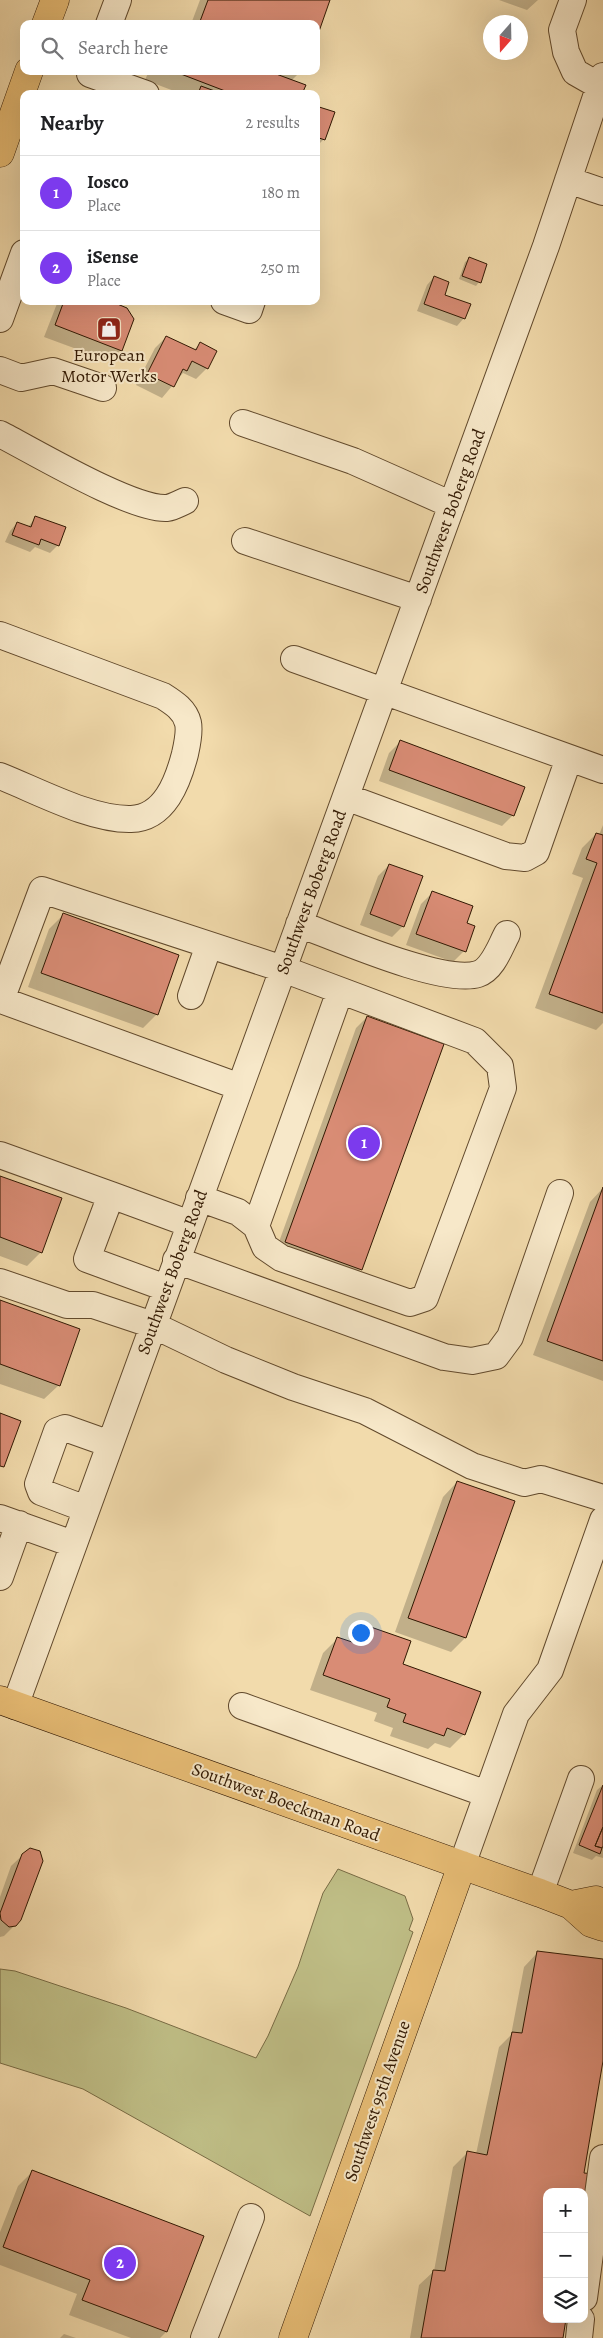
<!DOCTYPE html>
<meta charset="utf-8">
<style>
:root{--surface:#fff;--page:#f2f2f2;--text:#202124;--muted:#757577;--line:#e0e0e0;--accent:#7c3aed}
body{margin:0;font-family:Alegreya,serif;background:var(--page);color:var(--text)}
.controls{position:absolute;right:15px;bottom:15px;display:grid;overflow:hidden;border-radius:10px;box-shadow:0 5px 20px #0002}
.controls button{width:45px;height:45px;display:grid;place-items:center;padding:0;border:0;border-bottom:1px solid var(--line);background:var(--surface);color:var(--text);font:25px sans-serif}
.compass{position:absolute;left:483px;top:15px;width:45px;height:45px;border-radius:50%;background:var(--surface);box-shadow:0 5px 20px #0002;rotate:200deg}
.you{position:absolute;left:360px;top:1632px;width:18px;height:18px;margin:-12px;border:4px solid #fff;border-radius:50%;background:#1a73e8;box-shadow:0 0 0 8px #1a73e833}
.badge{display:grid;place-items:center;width:32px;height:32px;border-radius:50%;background:var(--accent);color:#fff;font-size:16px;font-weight:700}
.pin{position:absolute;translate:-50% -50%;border:2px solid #fff;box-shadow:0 1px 5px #0006}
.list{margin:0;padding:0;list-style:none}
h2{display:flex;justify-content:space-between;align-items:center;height:65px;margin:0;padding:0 20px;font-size:21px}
h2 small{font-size:16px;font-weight:400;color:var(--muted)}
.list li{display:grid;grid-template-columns:32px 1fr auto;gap:15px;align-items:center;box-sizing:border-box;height:75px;padding:0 20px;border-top:1px solid var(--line)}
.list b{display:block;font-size:19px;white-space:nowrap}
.list p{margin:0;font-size:16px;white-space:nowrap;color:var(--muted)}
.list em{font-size:16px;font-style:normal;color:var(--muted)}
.icon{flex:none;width:28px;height:28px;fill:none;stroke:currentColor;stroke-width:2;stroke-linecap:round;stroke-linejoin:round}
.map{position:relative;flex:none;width:603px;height:2338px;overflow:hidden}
.search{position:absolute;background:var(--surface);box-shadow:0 5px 20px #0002;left:20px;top:20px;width:300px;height:55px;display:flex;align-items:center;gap:12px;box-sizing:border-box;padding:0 18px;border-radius:10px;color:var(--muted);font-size:19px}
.panel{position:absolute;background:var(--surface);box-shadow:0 5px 20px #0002;left:20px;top:90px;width:300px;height:215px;border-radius:10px}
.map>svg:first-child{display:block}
</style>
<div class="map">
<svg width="603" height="2338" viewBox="0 0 603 2338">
<rect width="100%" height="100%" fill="#f2dbac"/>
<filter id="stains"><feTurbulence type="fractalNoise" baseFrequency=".004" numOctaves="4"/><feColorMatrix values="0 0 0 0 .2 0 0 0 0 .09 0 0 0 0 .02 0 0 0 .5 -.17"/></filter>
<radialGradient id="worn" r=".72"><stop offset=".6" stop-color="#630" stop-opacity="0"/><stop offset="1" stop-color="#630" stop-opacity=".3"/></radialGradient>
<path fill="#bfbe86" stroke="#786b44" d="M338,1869L405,1896L413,1919L409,1930L413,1932L310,2216L83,2089L0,2063V1969L15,1971L126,2008L256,2058L268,2036L298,1967L323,1893Z"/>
<path fill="#0003" d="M200,0H329L316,24H191Z
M499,0H538L527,10Z
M149,71H301L291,81L301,94H182L145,80Z
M316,107L324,139L316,147Z
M469,259L479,282L476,286L459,279L465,262Z
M434,277L443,296L464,318L457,326L417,311L427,285Z
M58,301H107L121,350L109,361L44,337Z
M166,337L193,351L200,344L207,368L196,379L183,373L162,398L136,385L155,348Z
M36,517L58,545L50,553L35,547L30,552L5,542L10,531L17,523L28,527Z
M400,742L513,815L502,826L379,781L389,753Z
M603,825V1023L596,1030L535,1008L583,878L572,874L582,848L596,834L599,835Z
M389,865L403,926L392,937L360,925L378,876Z
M432,893L464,951L453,962L406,945L421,904Z
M63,915L157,1014L143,1028L28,987L49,929Z
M367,1017L361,1269L350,1280L275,1253L356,1028Z
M0,1177L41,1252L27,1266L0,1256Z
M603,1188V1381L533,1355L590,1202Z
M0,1301L59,1385L44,1399L0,1384Z
M457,1482L465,1638L451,1652L395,1632L443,1497Z
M365,1626L464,1734L450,1748L435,1743L428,1749L390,1736L393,1728L374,1721L377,1713L310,1690L323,1653L337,1639L350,1643Z
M603,1785V1858L596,1856L592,1860L573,1853L597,1790Z
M28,1850L20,1920L4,1936L0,1937V1897L11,1866Z
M538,1952L603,1960V2053L583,2174L584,2192H547V2319L561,2338H410L419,2285L434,2271L453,2167L468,2152L476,2154L499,2047L511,2035L524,1967Z
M32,2172L202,2236L166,2332L160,2338H131L69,2315L77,2294L0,2265V2232L18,2186Z
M64,2334L76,2338H60Z"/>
<path fill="#d98c75" stroke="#311802" d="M208,0H330L316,40V24H199Z
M173,71H268L306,85L302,94H233Z
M201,86L223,94H198Z
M316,106L335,112L325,140L316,137Z
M469,257L487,264L481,283L462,276Z
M434,276L449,282L445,295L471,304L465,319L424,304Z
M64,301H110L127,308L134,319L122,351L55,325Z
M166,336L196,350L200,342L217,351L208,369L192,361L187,371L183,369L174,387L147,374Z
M35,516L66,527L59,546L41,539L39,545L12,535L17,522L31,527Z
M400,740L525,787L514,816L389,770Z
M596,833L603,835V1013L549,994L597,863L586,859Z
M389,864L423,876L404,927L370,914Z
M432,891L473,906L467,923L475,926L466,952L416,934Z
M63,913L179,955L158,1015L41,973Z
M367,1016L444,1044L362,1270L285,1242Z
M0,1176L62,1198L42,1253L0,1237Z
M603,1187V1361L547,1341Z
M0,1300L80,1329L60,1386L0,1364Z
M0,1413L21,1421L4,1467L0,1466Z
M457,1481L515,1501L466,1638L408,1618Z
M365,1625L411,1641L403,1664L481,1692L465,1735L447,1728L444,1736L403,1722L406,1714L387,1707L390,1699L323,1675L337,1637L358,1644Z
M603,1785V1827L595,1846L602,1848L600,1854L579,1845Z
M603,1827V1846L602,1848L595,1846Z
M30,1848L40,1851L43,1861L21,1920L16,1926L9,1927L1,1920L0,1913L22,1854Z
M537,1951L603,1959V2061L584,2173L594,2174L584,2223V2192H547V2319H566L563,2338H421L433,2270L445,2271L467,2151L487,2155L512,2032L522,2033Z
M32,2170L204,2236L167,2332L82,2300L90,2280L3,2247Z"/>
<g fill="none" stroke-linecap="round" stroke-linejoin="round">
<defs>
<path id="minor" d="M573,0L562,30L566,52L575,72L603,88
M109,24L118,0
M90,74L146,94
M568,180L603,192
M224,301L249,310L252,301
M0,319L24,253
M0,370L21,378L53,371L103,388
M243,423L353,461L452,505
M0,434C35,452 132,510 167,508C173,507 180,503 185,501
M245,541L418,599
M0,635L163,696C174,703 185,710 188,723C190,732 187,745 185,754C178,781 165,818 131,819C91,820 38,791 0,776
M294,659L603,770
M346,797L506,856L525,858L536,852L569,758
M299,924C337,938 443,985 478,974C493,969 500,947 507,934
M191,996L209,945
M0,1155L111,1195
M199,1198L238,1212L256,1226L265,1247L281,1258L410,1303L425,1298L503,1088L500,1066L475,1041L283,969L42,890L1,1000L240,1087
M256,1226L340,991
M176,1260L444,1357L472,1361L496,1356L510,1337L560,1193
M0,1282L67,1305H93L153,1325L226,1360L293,1387L365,1411L472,1466L524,1483L541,1479L603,1498
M166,1288L87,1259L111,1195L190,1224
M86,1509L41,1492L38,1484L57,1431L65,1428L110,1444
M0,1518L73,1544
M0,1577L19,1524
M15,1706L546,246L603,76
M242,1706L487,1794
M462,1865L516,1714L550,1670L603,1520
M540,1893L581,1779
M584,2298L603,2158
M204,2338L251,2217
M579,2338L581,2319"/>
<path id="major" d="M0,1700L540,1893L571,1905L591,1923L603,1927
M571,1905L596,1900L603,1903
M293,2338L462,1865"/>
<path id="highway" d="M46,24L55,0
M0,153L29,71"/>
</defs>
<use href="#minor" stroke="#61492c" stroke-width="28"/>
<use href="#major" stroke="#311802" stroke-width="29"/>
<use href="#highway" stroke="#311802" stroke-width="29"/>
<use href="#minor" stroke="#f7e8c9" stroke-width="26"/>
<use href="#major" stroke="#e9be76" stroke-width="28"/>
<use href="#highway" stroke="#e9be76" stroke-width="28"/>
</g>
<defs>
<symbol id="shop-square" viewBox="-11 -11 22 22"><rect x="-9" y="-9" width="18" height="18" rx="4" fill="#8f2418" stroke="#f7e8c9"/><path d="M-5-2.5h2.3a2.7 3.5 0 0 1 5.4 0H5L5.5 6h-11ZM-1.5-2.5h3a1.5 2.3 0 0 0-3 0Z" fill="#fff"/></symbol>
</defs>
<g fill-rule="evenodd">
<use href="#shop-square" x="95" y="315" width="28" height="28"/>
</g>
<g text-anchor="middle" stroke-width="4" stroke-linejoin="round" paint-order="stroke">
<g font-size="18" fill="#311802" stroke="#f7e8c9">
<text x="109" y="361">European<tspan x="109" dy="21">Motor Werks</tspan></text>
</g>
<g font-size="18" fill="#311802" stroke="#f7e8c9">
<text transform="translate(450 511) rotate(-70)" y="6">Southwest Boberg Road</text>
<text transform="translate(311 892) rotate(-70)" y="6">Southwest Boberg Road</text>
<text transform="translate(172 1272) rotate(-70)" y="6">Southwest Boberg Road</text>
<text transform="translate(286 1802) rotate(20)" y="6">Southwest Boeckman Road</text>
<text transform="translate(377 2101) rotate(-71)" y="6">Southwest 95th Avenue</text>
</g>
</g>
<rect width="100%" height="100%" filter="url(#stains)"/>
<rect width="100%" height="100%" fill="url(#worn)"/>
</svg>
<div class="controls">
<button>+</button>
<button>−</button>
<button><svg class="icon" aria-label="layers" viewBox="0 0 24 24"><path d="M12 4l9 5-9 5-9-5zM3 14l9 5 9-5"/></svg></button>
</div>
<svg class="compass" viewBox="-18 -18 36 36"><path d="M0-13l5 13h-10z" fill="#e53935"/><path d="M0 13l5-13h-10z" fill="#757577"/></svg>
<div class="you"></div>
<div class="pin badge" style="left:364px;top:1143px">1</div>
<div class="pin badge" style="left:120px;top:2263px">2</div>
<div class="search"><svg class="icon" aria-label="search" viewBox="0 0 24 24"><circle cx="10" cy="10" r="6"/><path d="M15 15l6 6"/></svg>Search here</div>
<section class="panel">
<h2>Nearby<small>2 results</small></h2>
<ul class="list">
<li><span class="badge">1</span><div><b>Iosco</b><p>Place</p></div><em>180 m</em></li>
<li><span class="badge">2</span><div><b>iSense</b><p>Place</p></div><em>250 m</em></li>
</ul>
</section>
</div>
